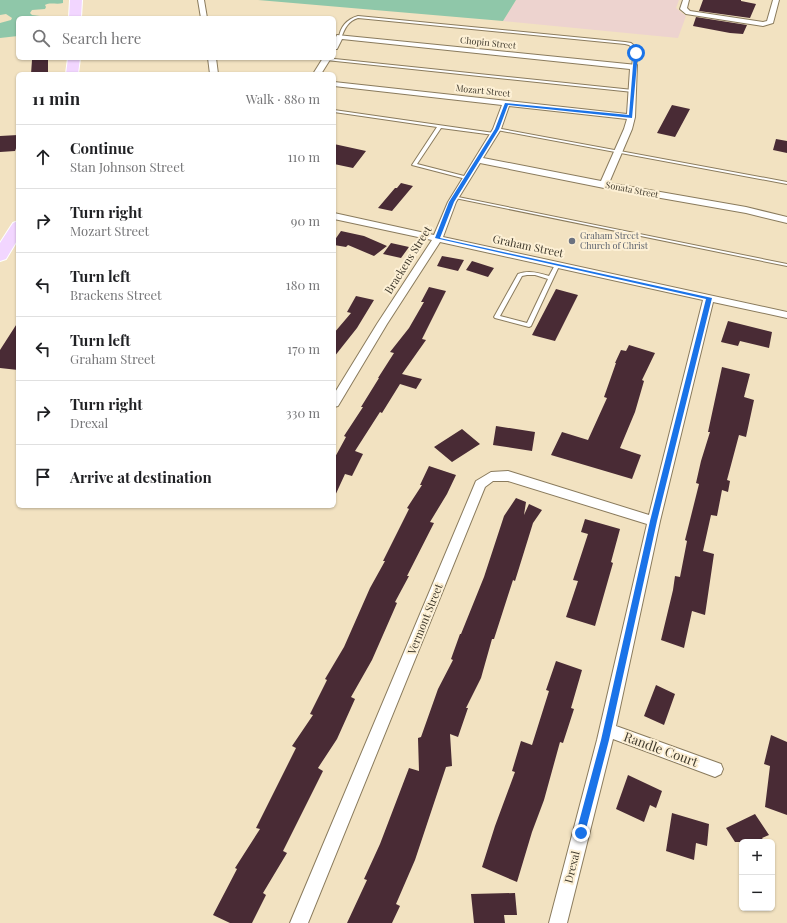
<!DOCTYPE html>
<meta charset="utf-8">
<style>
:root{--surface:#fff;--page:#f6f6f6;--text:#202124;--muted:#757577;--line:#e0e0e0}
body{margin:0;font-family:"Playfair Display",serif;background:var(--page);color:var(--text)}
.controls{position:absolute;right:12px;bottom:12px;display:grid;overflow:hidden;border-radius:6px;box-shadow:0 1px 3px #0004}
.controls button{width:36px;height:36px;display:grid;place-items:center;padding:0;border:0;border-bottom:1px solid var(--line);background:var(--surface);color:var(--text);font:20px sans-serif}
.stop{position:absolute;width:12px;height:12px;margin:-9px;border:3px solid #1a73e8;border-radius:50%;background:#fff}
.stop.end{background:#1a73e8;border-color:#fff;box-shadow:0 1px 4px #0008}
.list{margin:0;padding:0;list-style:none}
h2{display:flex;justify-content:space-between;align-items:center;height:52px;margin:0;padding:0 16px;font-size:17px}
h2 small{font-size:13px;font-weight:400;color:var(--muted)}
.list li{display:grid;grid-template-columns:26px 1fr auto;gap:12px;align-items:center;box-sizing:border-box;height:64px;padding:0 16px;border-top:1px solid var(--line)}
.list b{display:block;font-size:15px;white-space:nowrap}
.list p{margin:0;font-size:13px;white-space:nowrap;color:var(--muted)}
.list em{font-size:13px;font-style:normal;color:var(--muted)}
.icon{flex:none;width:22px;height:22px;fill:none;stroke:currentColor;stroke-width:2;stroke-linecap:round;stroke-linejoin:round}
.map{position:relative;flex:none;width:787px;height:923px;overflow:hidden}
.search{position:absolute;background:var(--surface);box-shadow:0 1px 3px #0004;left:16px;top:16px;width:320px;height:44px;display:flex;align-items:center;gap:10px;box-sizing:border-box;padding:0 14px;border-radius:6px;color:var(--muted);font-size:15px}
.panel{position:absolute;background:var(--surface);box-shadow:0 1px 3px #0004;left:16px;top:72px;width:320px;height:436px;border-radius:6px}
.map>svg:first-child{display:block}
</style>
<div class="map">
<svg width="787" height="923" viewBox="0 0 787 923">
<rect width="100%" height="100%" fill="#f2e2c1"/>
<path fill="#edd3cf" d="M516,0H679L676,8L686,16L678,38L503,21Z"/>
<path fill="#8fc7a9" d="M0,0H63V3C57,5 50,2 45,5L46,7L45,9L32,10L30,13L32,15L40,16V18H18V36L0,38V23L11,20L12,18L6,14L0,15Z
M258,0H516L503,21Z"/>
<path fill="#492b35" d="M703,0H741V1L756,4L750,18L699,11Z
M696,17L747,25L743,34L730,33L693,26Z
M48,58V74H31L32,60Z
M672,105L690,109L675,137L657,133Z
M18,135V143L15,151L0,152V136Z
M776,139L787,141V153L773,150Z
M334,144L366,151L353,168L334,164Z
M401,183L413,186L392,211L378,208L395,188H397Z
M341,231L364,236L387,246L374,256L348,245L346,247L334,245V241Z
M391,243L409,247L401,258L383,254Z
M442,256L464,260L458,271L437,266Z
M472,261L494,268L488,277L466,270Z
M429,287L446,291L422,339L426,340L402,374L422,379L416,389L400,384L382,413L380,412L355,451L363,454L352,476L345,474L334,498V459L346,437L344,436L363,407H361L379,378H378L394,353L390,352L409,328L424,302H421Z
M556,289L578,295L555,341L532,335Z
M356,296L374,300L357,328L334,357V333L351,313L347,312Z
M728,321L772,332L769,348L740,341L738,346L721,342Z
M18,322V370L0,368V350Z
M629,345L655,353L642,380L644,381L635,412L620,448L641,455L632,479L551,455L562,432L588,440L607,398L604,397L616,363H615L621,350L626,351Z
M722,367L750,374L744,397L754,400L746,437L739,435L727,480L730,481L728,492L722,490L717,516L711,515L703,551L714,554L705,615L692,611L684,648L661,640L673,590L675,576L680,577L687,541L685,540L699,484L696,483L701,461L710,432H708Z
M496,426L535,432L532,451L493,445Z
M462,429L480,444L452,462L434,447Z
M429,466L456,475L447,494L430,522L434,523L407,576H409L395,602L397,603L372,660L351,697L355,699L337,739L318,768L323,771L283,851L287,853L263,893L266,895L252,923H230L213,915L237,869L235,868L260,829L256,828L296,748L292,746L313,715L310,714L327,680L325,679L344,647L370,588L385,561H383L409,509L407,508L422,485H420Z
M516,498L526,502L524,515L529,504L542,510L533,523L515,581L513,580L494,639H492L481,678L466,708H468L458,737L450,734L452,766L446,767L415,860L396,904L400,906L392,923H347L367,880L364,879L380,844L409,768L419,771L418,738L421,737L438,689L453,660L451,659L460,634H461L484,577L504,516Z
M585,519L620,529L611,562L613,563L595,626L566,617L578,581L573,580L588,534L581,532Z
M556,661L582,670L571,708L574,709L563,743L560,742L544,800L532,832L517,882L482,867L495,826L515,772L512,771L521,741L532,745L549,691L546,690Z
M656,685L675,694L664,725L644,716Z
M771,735L787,742V815L765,807L770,766L764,764Z
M628,775L662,791L656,808L650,805L644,822L616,809Z
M672,813L709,824L707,846L696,843L694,860L666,851Z
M755,814L769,835L762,838L765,842H735L726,828Z
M515,893L517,915H504L505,923H474L471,894Z"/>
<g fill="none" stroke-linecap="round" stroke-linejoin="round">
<defs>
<path id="lane" d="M358,16L625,42L631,43L638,49L636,67L634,68L632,67L634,49L629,45L625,44L358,18C348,21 345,28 341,38H339C340,27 347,19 358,16Z
M325,58L633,90L635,91L633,92L326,60H325Z
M334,110L494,133L496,134L494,135L441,128L417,164L468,177V178L466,179L412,165L437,127L334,112Z
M496,128L787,182V184L497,130H496Z
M453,196L787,264V266L455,198H453Z
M556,263H558L560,264L531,326L529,327L495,318L494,317L518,274C529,270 539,273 549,276ZM527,275H535L548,279L527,323L500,316L522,276Z"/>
<path id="street" d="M198,0H204L207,18H201Z
M683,0H689L687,8L690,11L763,22L767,21L773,0H779L773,23L763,26L686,14L680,9Z
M337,35L637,65L635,117L632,129L609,183L746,207L787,217V223L746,213L604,188L480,163L456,202L443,237L787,312V318L713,302L660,521L616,726L721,764L723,769L721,774L715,777L613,739L567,923H549L597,740L647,524L508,481H493L485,487L308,923H290L476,481L491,472L508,471L649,515L703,300L440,242L387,324L338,406L334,407V394L377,324L432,240L334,219V213L434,235L448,202L493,129L502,105L334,86V82L627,114L630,69L342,39L337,49H334V41ZM509,106L627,119L624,129L601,181L483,158L501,129Z
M208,58H216L218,74H210Z
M323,58H331L321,74H313Z"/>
<path id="primary" d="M70,0H82L81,18H69Z
M68,58H80L78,74H66Z
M18,221V239L6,259L0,261V243L13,223Z"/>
</defs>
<use href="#lane" stroke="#8a7b5d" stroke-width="2"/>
<use href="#street" stroke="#8a7b5d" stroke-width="2"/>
<use href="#primary" stroke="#fff" stroke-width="2"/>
<use href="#lane" fill="#fff" fill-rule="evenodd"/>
<use href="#street" fill="#fff" fill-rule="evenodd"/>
<use href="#primary" fill="#f2d6ff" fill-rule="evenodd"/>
</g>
<path fill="#1a73e8" d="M636,52L638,53L632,118L508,105L499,129L454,202L440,238L712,298L657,521L609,740L585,833L584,836L581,837L578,836L576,833L601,740L650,521L706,299L435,238L449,202L495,129L505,103L629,115L634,53Z"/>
<circle fill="#6b7280" stroke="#fdf0d5" stroke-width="1.5" cx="572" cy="241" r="4"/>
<g text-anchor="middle" stroke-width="4" stroke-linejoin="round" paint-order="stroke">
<g font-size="9" fill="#3f392c" stroke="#fdf0d5">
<text transform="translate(488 43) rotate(6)" y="3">Chopin Street</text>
<text transform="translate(483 91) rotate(6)" y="3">Mozart Street</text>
<text transform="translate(632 190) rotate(11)" y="3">Sonata Street</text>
</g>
<g font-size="9" fill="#5b616d" stroke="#fdf0d5" text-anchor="start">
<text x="580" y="239">Graham Street<tspan x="580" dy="10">Church of Christ</tspan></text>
</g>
<g font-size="11" fill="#3f392c" stroke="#fdf0d5">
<text transform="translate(528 246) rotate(12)" y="4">Graham Street</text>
<text transform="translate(408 260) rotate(-58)" y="4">Brackens Street</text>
<text transform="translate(425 619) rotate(-68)" y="4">Vermont Street</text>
<text transform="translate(572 867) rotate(-76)" y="4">Drexal</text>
</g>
<g font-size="13" fill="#3f392c" stroke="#fdf0d5">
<text transform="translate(661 749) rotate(20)" y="5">Randle Court</text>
</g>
</g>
</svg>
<div class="controls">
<button>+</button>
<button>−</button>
</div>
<div class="stop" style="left:636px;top:53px"></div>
<div class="stop end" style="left:581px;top:833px"></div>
<div class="search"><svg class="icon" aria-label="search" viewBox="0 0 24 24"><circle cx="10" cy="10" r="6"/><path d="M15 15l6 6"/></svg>Search here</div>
<section class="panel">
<h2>11 min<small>Walk · 880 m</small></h2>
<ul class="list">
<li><svg class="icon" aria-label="ahead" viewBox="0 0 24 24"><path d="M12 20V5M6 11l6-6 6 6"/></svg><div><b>Continue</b><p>Stan Johnson Street</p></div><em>110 m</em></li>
<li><svg class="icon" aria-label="right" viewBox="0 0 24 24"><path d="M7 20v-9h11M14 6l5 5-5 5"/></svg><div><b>Turn right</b><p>Mozart Street</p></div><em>90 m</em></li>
<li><svg class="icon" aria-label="left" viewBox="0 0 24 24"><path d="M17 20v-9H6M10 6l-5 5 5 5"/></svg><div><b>Turn left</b><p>Brackens Street</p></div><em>180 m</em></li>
<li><svg class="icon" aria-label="left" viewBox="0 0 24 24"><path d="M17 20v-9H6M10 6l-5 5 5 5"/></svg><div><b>Turn left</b><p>Graham Street</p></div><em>170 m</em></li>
<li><svg class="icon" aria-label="right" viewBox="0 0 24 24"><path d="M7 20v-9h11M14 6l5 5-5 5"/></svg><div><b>Turn right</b><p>Drexal</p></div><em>330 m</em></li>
<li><svg class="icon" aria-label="arrive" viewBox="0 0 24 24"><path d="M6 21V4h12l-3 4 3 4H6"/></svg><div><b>Arrive at destination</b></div></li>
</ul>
</section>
</div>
